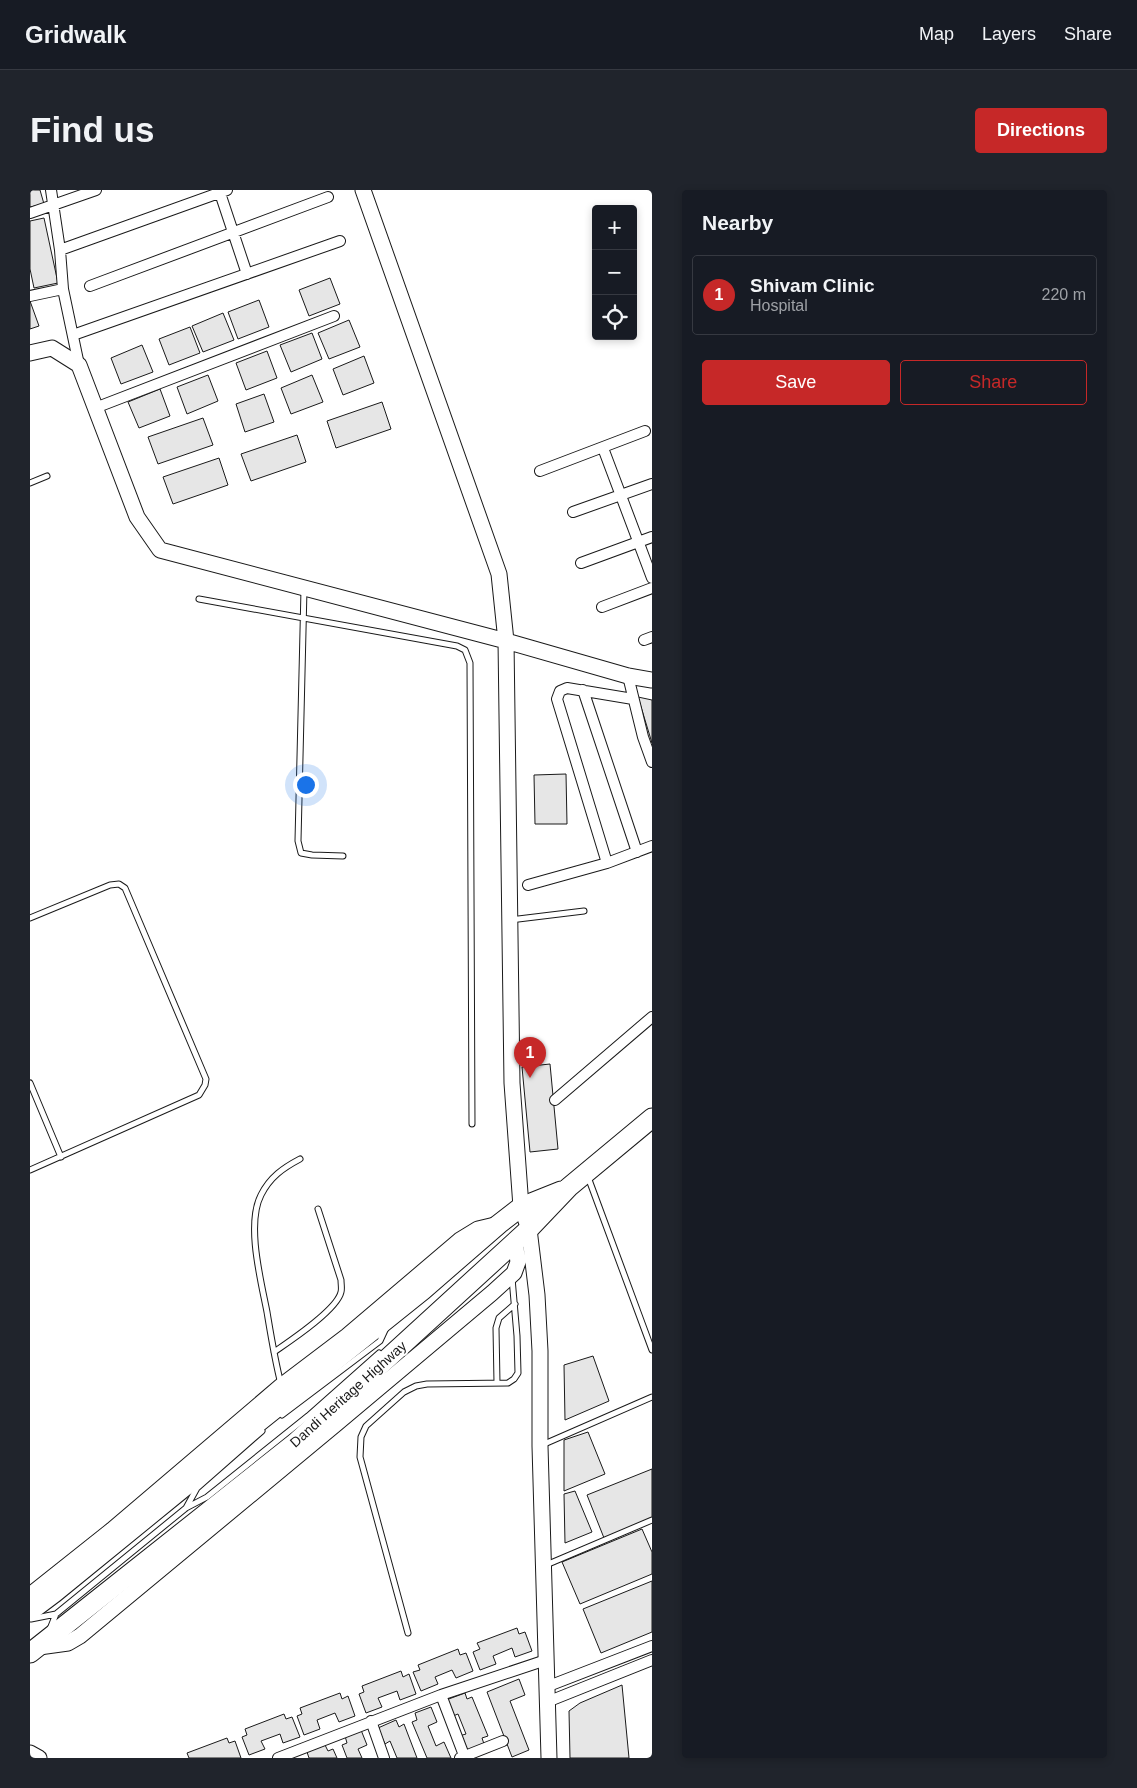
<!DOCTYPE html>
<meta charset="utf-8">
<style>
:root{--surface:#171b24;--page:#20242c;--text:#f1f3f6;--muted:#9ea1a6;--line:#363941;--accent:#c62828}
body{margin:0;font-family:Helvetica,sans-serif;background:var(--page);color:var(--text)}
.controls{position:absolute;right:15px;top:15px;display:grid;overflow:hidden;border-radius:5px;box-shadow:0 2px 8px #0003}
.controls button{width:45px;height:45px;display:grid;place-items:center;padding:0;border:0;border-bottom:1px solid var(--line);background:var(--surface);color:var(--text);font:25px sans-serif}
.you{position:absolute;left:275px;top:594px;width:18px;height:18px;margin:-12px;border:4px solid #fff;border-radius:50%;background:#1a73e8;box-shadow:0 0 0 8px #1a73e833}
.badge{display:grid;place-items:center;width:32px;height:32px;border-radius:50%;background:var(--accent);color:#fff;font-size:16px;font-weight:700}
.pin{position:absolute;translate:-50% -41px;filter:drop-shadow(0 1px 2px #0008)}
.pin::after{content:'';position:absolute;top:26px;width:18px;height:15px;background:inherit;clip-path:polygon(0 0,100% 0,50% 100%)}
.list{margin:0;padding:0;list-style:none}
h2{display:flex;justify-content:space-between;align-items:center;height:65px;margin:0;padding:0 20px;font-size:21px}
h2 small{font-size:16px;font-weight:400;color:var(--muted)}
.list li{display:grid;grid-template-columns:32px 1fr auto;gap:15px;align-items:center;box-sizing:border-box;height:80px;margin:0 10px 10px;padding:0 10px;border:1px solid var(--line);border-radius:5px}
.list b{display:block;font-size:19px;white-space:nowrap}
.list p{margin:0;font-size:16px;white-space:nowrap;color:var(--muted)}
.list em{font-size:16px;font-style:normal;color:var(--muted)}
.actions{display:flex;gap:10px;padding:15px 20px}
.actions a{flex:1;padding:11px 0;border:1px solid var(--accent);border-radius:5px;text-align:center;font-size:18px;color:var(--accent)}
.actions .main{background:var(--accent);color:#fff}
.icon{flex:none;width:28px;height:28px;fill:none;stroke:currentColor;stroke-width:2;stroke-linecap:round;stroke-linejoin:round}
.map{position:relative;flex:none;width:622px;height:1568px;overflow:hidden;border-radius:5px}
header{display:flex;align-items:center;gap:30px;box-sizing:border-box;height:70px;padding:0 25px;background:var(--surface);border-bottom:1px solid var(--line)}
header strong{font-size:24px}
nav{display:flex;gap:28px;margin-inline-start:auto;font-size:18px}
.intro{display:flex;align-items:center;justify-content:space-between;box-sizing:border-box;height:120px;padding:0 30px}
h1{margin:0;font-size:35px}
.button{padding:12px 22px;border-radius:5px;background:var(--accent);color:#fff;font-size:18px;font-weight:700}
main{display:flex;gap:30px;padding:0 30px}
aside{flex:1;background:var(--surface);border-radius:5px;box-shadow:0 2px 8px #0003}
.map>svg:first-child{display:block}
</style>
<header>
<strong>Gridwalk</strong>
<nav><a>Map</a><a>Layers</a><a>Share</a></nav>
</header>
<div class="intro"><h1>Find us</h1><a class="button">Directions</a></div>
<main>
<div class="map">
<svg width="622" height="1568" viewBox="0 0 622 1568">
<rect width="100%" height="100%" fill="#fff"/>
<path fill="#e6e6e6" stroke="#1a1a1a" d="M0,0H10L14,14L0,17Z
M14,28L28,93L4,98L0,79V31Z
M300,88L310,114L279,126L269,100Z
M229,110L239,137L208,149L198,122Z
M0,111L9,136L0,139Z
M193,123L204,150L173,162L162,136Z
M319,130L330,157L299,169L288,143Z
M160,137L170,163L139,175L129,149Z
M282,143L292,169L261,182L250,155Z
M112,155L123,182L91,194L81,168Z
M237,161L247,188L216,200L206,173Z
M334,166L344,193L313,205L303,179Z
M178,185L188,211L157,224L147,197Z
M282,185L293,212L261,224L251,198Z
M130,199L140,226L109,238L98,212Z
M234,204L244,232L215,242L206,214Z
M352,212L361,239L306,258L297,231Z
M173,228L183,255L128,274L118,247Z
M267,245L276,272L221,291L211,264Z
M189,268L198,295L143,314L133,287Z
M608,507L622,510V553Z
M536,584L537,634H505L504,585Z
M520,874L528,959L500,962L492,877Z
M563,1166L579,1211L535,1230L534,1175Z
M558,1242L575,1284L534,1301V1250Z
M622,1279V1329L574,1348L557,1305Z
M545,1301L562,1342L535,1353L534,1304Z
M612,1339L622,1362V1384L550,1414L532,1372Z
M622,1391V1442L571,1463L553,1419Z
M487,1438L489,1444L495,1442L502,1461L485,1467L482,1458L463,1466L466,1474L450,1480L443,1462L450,1459L447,1453Z
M428,1459L430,1465L436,1463L443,1481L426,1488L422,1480L405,1487L408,1494L391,1501L383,1482L390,1480L388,1475Z
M371,1481L373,1487L379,1484L386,1504L370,1510L367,1501L348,1508L352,1517L336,1523L329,1504L334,1502L332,1496Z
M489,1489L495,1505L480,1511L499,1560L482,1567L457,1502Z
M592,1495L599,1568H540L539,1521L550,1513Z
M310,1503L312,1509L318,1506L325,1526L309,1532L305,1523L287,1530L290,1539L274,1545L267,1526L272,1524L270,1518Z
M435,1503L437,1509L442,1507L458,1546L452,1548L454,1554L436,1562L429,1546L436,1544L428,1524L423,1526L416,1510Z
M401,1517L407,1532L398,1536L406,1556L414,1552L421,1568H397L382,1532L387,1530L385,1523Z
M254,1524L256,1529L262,1527L270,1547L253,1553L250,1544L231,1551L235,1559L219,1565L212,1547L217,1545L215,1539Z
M366,1530L369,1537L374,1534L387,1568H367L360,1551L355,1554L348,1538Z
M331,1540L337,1555L328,1559L332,1568H317L312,1555L317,1553L315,1546Z
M197,1548L199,1553L205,1551L211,1568H159L157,1563Z
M295,1555L298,1561L303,1559L307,1568H279L277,1562Z"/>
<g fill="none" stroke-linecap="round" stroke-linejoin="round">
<defs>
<path id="lane" d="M0,293L17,286
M274,399L268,651L271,663L282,665L313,666
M169,409L427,456L435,460L440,473L442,934
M0,728L80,695L89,694L95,698L176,889L175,895L169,905L0,980
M480,730L554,721
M0,893L31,967
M558,987L622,1160
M244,1162C260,1151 307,1120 311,1102C312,1099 311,1094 311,1090L288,1019
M467,1193L466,1138L469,1128L485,1114
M251,1194C245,1171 241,1146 237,1122C231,1091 216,1034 231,1005C240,987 253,978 270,969
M252,1225L350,1151L356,1138
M512,1255L622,1207
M156,1318L167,1298L232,1241
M516,1375L622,1330
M1,1429L26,1424L156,1318L177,1307L278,1226L349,1163
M20,1439L26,1424
M378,1443L330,1267L331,1247L336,1236L374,1202L386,1196L397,1194L478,1193L484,1189L488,1183L487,1146L482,1088"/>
<path id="street" d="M21,0L30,60L33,99L49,175
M189,0L217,84
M0,23L66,0
M30,60L197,0
M60,96L298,7
M0,106L33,99
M43,145L310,51
M65,218L304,126
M573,258L622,388
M510,281L615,241
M543,322L622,294
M551,373L622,347
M572,417L622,398
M614,450L622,447
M598,486L613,547L622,572
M553,500L607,662
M577,673L527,509L530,501L537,498L603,509
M498,695L577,673L622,656
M525,910L622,827
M516,1497L622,1456
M411,1505L435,1568
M517,1512L622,1470
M341,1531L354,1568
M248,1568L411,1505L516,1470
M430,1568L473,1551"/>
<path id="secondary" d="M333,0L469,384L476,451L482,893L491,1017L499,1039L507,1105L510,1161V1256L519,1568
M0,163L22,158L49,175L107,327L130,360L476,451L598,486L622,490
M0,1405L82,1340L251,1196L317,1146L430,1050L448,1039L469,1034
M9,1457L38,1453L50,1446L306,1234L462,1103L484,1083L488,1072L485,1051
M0,1563L9,1568"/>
<path id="highway" d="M0,1421L24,1403L154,1297L196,1258L393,1100L469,1034L491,1017L531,1001
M0,1463L265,1253L499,1039L539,997L622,928"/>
</defs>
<use href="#lane" stroke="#1a1a1a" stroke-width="7"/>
<use href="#street" stroke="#1a1a1a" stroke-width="12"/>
<use href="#secondary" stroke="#1a1a1a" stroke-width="17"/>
<use href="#highway" stroke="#1a1a1a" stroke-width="21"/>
<use href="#lane" stroke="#fff" stroke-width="5"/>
<use href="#street" stroke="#fff" stroke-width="10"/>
<use href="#secondary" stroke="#fff" stroke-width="15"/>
<use href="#highway" stroke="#fff" stroke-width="19"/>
</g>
<g text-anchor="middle" stroke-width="4" stroke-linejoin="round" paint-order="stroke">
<g font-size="14" fill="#1a1a1a" stroke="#fff">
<text transform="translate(318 1204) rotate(-42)" y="5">Dandi Heritage Highway</text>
</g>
</g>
</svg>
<div class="controls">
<button>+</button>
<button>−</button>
<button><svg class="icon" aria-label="locate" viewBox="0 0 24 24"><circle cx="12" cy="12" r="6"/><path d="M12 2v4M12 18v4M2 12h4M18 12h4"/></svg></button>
</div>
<div class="you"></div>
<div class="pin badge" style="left:500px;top:888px">1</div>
</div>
<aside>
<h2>Nearby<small></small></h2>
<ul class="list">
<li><span class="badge">1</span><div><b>Shivam Clinic</b><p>Hospital</p></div><em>220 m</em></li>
</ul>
<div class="actions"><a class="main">Save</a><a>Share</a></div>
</aside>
</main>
